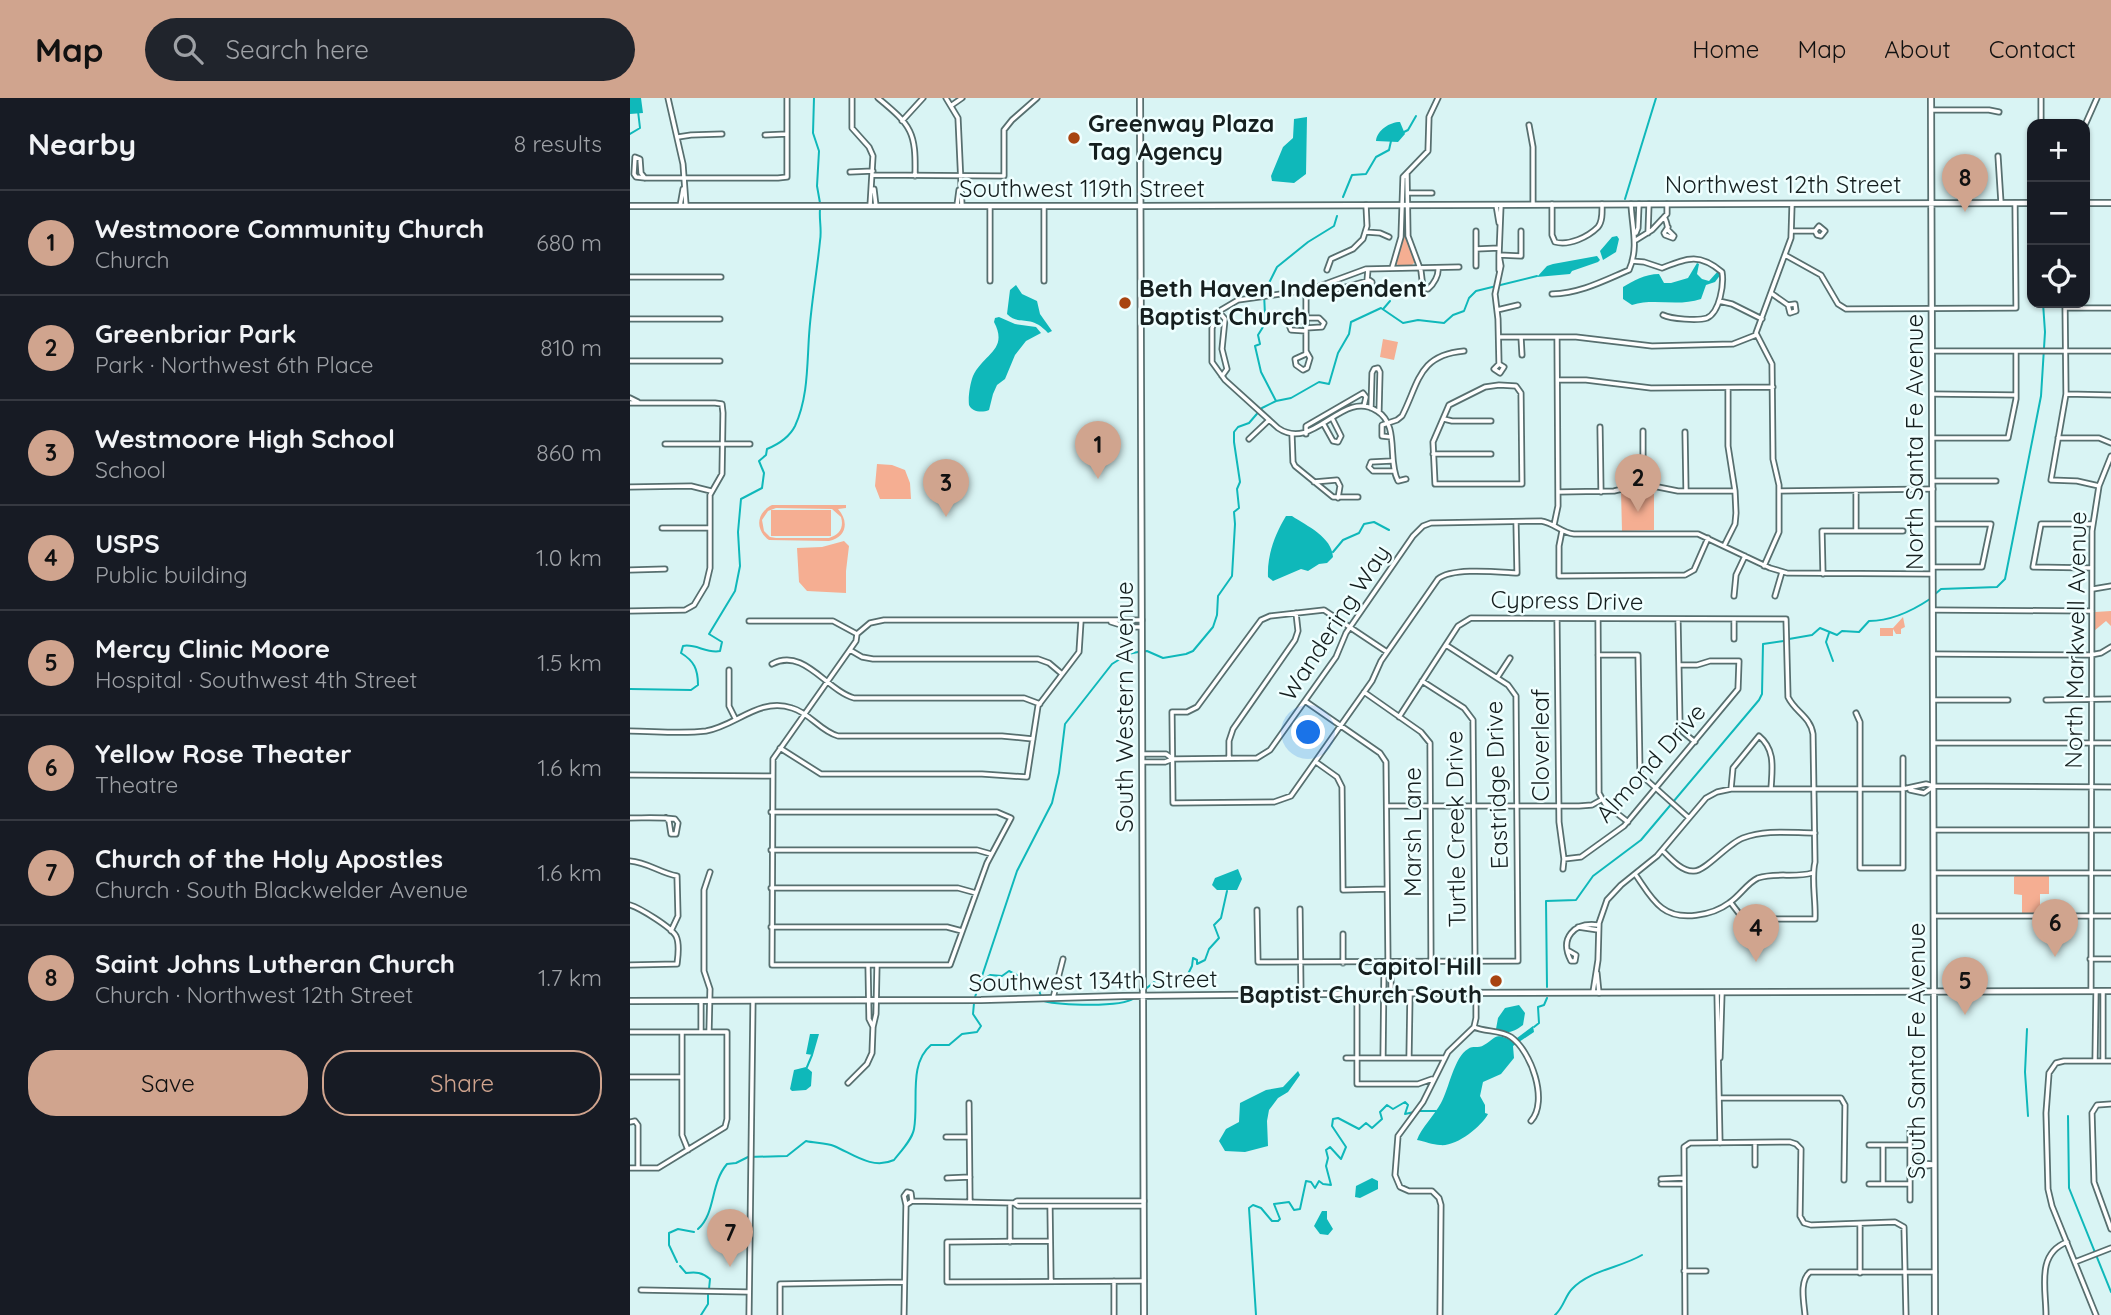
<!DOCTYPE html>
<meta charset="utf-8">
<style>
:root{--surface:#171b24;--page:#20242c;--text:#f1f3f6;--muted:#9ea1a6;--line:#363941;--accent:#d0a48e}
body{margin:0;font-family:Quicksand,sans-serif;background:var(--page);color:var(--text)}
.controls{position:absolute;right:21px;top:21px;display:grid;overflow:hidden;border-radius:14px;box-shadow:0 2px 5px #0004}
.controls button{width:63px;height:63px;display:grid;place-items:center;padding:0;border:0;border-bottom:2px solid var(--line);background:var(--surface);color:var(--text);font:35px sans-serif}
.you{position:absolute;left:679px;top:635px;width:24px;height:24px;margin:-18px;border:5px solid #fff;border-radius:50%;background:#1a73e8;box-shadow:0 0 0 10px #1a73e833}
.badge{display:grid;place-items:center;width:46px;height:46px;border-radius:50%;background:var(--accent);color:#111;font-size:23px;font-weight:700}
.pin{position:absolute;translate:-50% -58px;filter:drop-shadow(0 2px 4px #0008)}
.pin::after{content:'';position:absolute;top:37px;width:24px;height:21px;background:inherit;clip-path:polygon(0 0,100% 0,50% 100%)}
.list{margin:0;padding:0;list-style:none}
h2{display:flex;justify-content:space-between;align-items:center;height:91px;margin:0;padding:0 28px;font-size:30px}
h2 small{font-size:23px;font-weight:400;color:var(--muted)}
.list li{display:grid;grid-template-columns:46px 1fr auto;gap:21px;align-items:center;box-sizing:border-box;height:105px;padding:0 28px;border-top:2px solid var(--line)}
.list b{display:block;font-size:26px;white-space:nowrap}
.list p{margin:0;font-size:23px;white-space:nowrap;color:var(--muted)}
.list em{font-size:23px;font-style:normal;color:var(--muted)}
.actions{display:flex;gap:14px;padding:21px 28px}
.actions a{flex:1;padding:16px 0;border:2px solid var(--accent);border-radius:28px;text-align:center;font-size:24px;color:var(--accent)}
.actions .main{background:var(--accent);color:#111}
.icon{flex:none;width:38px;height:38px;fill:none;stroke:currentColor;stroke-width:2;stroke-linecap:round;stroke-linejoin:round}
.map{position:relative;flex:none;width:1481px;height:1217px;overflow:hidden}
header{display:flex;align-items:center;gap:42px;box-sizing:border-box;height:98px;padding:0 35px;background:var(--accent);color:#111}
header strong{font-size:33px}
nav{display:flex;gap:38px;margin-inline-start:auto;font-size:24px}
.search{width:490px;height:63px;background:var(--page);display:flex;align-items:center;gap:18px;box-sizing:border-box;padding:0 24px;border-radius:38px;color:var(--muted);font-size:26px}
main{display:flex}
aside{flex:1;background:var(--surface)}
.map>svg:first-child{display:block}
</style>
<header>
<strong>Map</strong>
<div class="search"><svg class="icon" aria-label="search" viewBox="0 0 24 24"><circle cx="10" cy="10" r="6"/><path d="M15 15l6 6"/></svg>Search here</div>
<nav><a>Home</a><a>Map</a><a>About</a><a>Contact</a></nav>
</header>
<main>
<aside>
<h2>Nearby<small>8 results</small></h2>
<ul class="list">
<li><span class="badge">1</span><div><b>Westmoore Community Church</b><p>Church</p></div><em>680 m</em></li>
<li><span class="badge">2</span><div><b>Greenbriar Park</b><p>Park · Northwest 6th Place</p></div><em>810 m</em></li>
<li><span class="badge">3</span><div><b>Westmoore High School</b><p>School</p></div><em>860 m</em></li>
<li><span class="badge">4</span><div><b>USPS</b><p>Public building</p></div><em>1.0 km</em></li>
<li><span class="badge">5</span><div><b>Mercy Clinic Moore</b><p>Hospital · Southwest 4th Street</p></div><em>1.5 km</em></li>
<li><span class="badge">6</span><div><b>Yellow Rose Theater</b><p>Theatre</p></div><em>1.6 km</em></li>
<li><span class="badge">7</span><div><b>Church of the Holy Apostles</b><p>Church · South Blackwelder Avenue</p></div><em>1.6 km</em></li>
<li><span class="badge">8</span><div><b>Saint Johns Lutheran Church</b><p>Church · Northwest 12th Street</p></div><em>1.7 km</em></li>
</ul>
<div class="actions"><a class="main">Save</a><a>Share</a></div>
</aside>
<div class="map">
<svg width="1481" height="1217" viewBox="0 0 1481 1217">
<rect width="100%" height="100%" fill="#d9f4f4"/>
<path fill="#f5ae92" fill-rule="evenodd" d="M774,112L777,143L785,164L782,167H768L765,165L773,143Z
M753,241L768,244L764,262L750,259Z
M247,366L262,367L275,372L280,385L281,401H250L245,388Z
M1008,388L1024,390V432L992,433L991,393Z
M142,407H216V410L208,411C219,423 217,439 199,443L139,442C125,432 126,415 142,407ZM146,410L202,411L211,419C214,429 210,437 199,440H146L140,439L134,433L132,422L138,413Z
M141,412H201V438H141Z
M214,443L219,448L216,473V495L177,493L169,484L167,450L192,449Z
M1481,513V528L1476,523L1464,533L1465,514Z
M1273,519L1275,529L1271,531V536H1266L1263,531V538H1250V530H1263Z
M1386,777H1419V796H1410V816H1392V797L1384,796V779Z"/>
<path fill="#0fb8ba" d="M0,0H11L13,15L0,16Z
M677,19L676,76L664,85L642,83L641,78L653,49L663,40L664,21Z
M770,24L775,36L768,44L746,43C747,32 760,24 770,24Z
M987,138L989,141L986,154L973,162L970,153L982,139Z
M967,158L970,162L968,164L942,173L940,176L907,179L917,168L923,166Z
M1067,165L1069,166L1067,176L1072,181L1079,183L1088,173L1091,176L1085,184L1076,187L1071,201C1048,209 1024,200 1002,207L993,201V189C1003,183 1015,176 1029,176L1034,185H1041L1058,180Z
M386,187L392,196L407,203L410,216L422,233L418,235C400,215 390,229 377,216L380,192Z
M369,219L385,226L406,229L411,235L396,243L385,257L375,281L367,287L363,296L359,312C352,315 342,314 339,307C338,299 340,286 343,278C353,256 379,252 364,224L365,220Z
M656,418H662C677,428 702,439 703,459L697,465L689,466L678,473L671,471L643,483L638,479C637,457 645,436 656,418Z
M608,771L612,781L607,792H587L582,787L585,780Z
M889,907L895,915L893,927C884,934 876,937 866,931L868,920L875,910Z
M903,928L904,934L883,948L884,960L871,976L853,984L850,998L855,1007V1015L858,1016C851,1029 826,1049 810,1047C803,1047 794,1043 787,1042C791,1030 804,1018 811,1005C819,991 824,959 838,951C843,947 848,951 854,947C868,939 863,934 883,943Z
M180,936H189L183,957L176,956Z
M176,969L182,974L181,988L176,992L162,993L160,991L164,972Z
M668,973L670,977L658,994L648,1000L639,1012L637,1023L638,1048L615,1054L595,1053L589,1043L596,1031L609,1024L610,1005L636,992L653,989Z
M742,1080L748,1083V1091L730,1100L725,1099L726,1088Z
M692,1113H697V1121L703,1131L698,1137L690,1136L684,1128Z"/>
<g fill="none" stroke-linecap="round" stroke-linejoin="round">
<path stroke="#0fb8ba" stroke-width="2" d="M184,0L183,35L189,53L187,88L190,105
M774,34L778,32L786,18
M0,36L10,30L8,13
M713,99L722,77L736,76L746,59L759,52L761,43
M995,101L1026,0
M754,210L760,203
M646,303L631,274L625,248L630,246L628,237L633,229L635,217L634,195L647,169L678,144L704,128L707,118
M703,454L713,442L729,435L734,426L744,424L759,432
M1304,497L1311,491L1367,489L1375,481L1411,298L1415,234L1413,205
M1199,535L1196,544L1203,563
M1159,541L1182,537L1190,530L1207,537L1212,533L1229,534L1239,523C1261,523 1282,513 1300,501
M0,591L61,592L68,587C68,571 64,563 51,555L53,548C65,545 77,556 90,553L92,544L79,536L105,493L110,468L108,434L111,401L132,390L134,375L129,363L136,357L137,351C149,346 159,340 165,328C178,300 177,268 179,238C181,206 187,174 190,143C192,132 189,122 190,111
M352,882L360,877L372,878L379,873L407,887L411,898
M917,889L916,803L946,802L963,778L1011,742L1129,602L1132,596L1133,546L1154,543
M508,897L528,881L557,878L562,868L563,860L567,862V866L575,862L579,851L589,840L584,827L591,820L597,793
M345,899L387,773L422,705L429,675L435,626L482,566L498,556L508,554L517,553L533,560L556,556L563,553L583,529L587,517L588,498L602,478L605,426L604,414L609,410L607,391L610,384L604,344V334L608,329L619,325L632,310L646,303L661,300L689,284L699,286L708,255L719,236L721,224L751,210L773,225L788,222L814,225L823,217L834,213L839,200L846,193L907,178
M414,903C429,907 492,910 504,900
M904,929L909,925L908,909L914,907L917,900
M1397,931L1395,974L1398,1018
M177,969L182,957
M790,1013H806
M1438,1018L1439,1090L1481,1194
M68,1131C86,1115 80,1086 97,1066L106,1065L118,1059L157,1058L176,1043C184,1045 196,1045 204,1048C223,1056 242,1072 264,1062C271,1053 282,1042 284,1031C289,1004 278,966 301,947H319L332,936L347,934L351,928L343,916L344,905
M47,1164L39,1147V1135L48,1131L64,1134
M50,1168L56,1175C66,1174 72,1174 80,1181L79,1191
M71,1217L78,1206V1196
M626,1217L619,1110L623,1107L631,1110L642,1123H648L650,1121L644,1106L659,1104L664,1112L670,1111L676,1083L681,1084L685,1090L689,1083L693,1086L701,1087L696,1068L698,1060L696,1052L700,1049L711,1061L716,1049L702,1028L703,1021L708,1020L729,1031L736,1025L742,1030L752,1021L750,1014L757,1007L763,1011L775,1004L778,1007L775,1016L784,1014
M925,1217C934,1209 935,1198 942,1191C960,1172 990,1170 1012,1157"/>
<defs>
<path id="minor" d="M38,0L53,66L56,107
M222,0V30L239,49L243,58L240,108
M248,0C282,28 286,34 285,78
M316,0L328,20L332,108
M322,7L332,0
M1302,12H1359L1369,14
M272,23L293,0
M1411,26V0
M899,27L903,49V106
M1455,27L1467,0
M135,37L157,36
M48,39L61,37L92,36
M1368,58L1371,105
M220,74L243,73
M777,76L778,138L791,173L793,190L798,191C804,186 809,177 808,170
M243,77L374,78V32L382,22L407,0
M15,80L11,75L10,61L5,59L4,76L6,79L15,80C60,80 104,80 148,80L157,79V0
M244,91L246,108
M778,95H802
M922,106V137L925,144C939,148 958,139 968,129C973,123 972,113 972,106
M327,107L329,92
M866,107L869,125
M871,107L869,157L891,158V133
M50,108L53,91
M360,108V183
M1034,119C1037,123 1037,127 1038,132L1044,138L1043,140L1035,137L1034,135L1038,129
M1162,133H1185L1189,128L1195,133L1191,138L1187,137L1185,133
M736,134L750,135L759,139
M1006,135L1008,130L1009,106
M1018,135L1019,106
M1006,142L1022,132L1037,116V106
M846,151L869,150
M1155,157L1191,177L1208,206L1216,211L1386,210L1385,105
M1002,163L1014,164L1032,170C1058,160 1069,155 1092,174C1094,186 1090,214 1077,220C1068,223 1041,221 1033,217
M846,168V133
M762,170L771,139L773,79L798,53L799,19L808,0
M697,172L701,161L723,151L733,141L737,128L736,107
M869,172V157L871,168L865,196L868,221L869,266L864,271L870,275L874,269L869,266
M0,179H91
M739,182L742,184V192
M414,183V108
M698,185L701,193L737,183L738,171
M676,193V253L680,260L677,270L673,272L666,267L665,261L676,256V253
M1141,195L1158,207L1160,215L1166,213L1165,206L1158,207
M922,196C951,195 973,183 999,172C1009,150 1002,129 1001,106
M1089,203L1102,206L1132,221
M1435,205L1436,296L1421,382L1447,383L1469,388
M1435,210H1481
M867,212L888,207
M589,214L595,221L592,251L597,271L592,278
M676,220H689L694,225L692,229L676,230
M0,221H90
M676,233L661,232L659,227L663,223H676
M869,239H946L1022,248L1103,246L1126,237
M891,239L892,257
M1302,253H1481
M0,263H90
M928,282H956L1021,290L1143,289
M869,287L886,288L891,295L892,386H805L803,344L819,307L855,289Z
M1302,296L1386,297
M1436,296L1481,297
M0,300L8,304
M0,305H85L92,306L93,315L92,376L80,397V470L76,487L64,507L55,512L0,513
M741,310L742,275L744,271L748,270L750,274L749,314
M814,321L822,323H861
M693,325L703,343L708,344L711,338L702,320
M970,329L971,394
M1013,333V386
M1055,334L1056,393
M676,336V328L733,295L736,299L734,308
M662,337L663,364L665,368L703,399H728
M761,339L752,338V327L767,322L772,318C789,285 788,257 834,253
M1302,340H1378L1386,301V254
M1428,340H1469L1481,345
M619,341L639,322
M35,346H120
M803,356H861
M761,363L741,364L739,369L743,373H763
M776,381L768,383C757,362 770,327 747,313C712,290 684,355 648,330L595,282L582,264V230L591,212L608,202L679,192L736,171L829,169
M1303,383H1366
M684,384L707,382L710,388L708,400
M0,389L61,388L81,393
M1226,392V433
M1149,393L1303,391
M928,394L984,393L1013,386L1048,393H1105
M1303,426H1361L1352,469H1303
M924,427L928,408L927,239
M32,430H78
M932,433L929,448V478L1055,477L1064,472L1078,440
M1094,448L1105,426L1106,415L1105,393L1098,348V290
M1134,468L1149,434V387L1143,361L1142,266L1126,235L1161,140L1162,107
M1462,470L1403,469L1411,426H1463
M0,472L35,471
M1193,476L1192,433H1273
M1463,491L1481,488
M1104,498L1106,477L1115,458
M1145,498L1152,474
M1303,512L1462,513
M1048,521L1050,627L1053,634L1065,644
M1104,521V541
M927,522L929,724L934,761L933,771
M968,522L969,695L975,706L998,724
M119,523H203L227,536L240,525L254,522H512
M481,524L497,529H511
M220,552L232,559L243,561H408L419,565L432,576
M757,554L694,512L640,518L631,522L567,609L557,614H542L543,705L644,704L661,698L742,583L751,563L808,481C822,469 868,474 887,475L886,424
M1303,556L1461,557L1471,555L1481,549
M968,557H1008L1010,676L1059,720
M142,566C174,549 196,592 224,600H394L410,606
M99,572V608L105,620
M867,580L880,560
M792,583L834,610L843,622L845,863
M734,594L791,634L800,645L801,863
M1304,602H1378
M1416,602L1481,601
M675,603L750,655L756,664L758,864L761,870V896
M1226,615L1230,624V770H1273V660
M769,619L828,528L841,520L1156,521L1158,599C1165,614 1180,618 1183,636L1185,764C1181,780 1186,803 1185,821H1119L1111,818L1101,805
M0,633C24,633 51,636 76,633C106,628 129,599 162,610C180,615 190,633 208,638H372L403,641
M1304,645H1481
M150,650L191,676H352L397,679L408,608L449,554L451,523
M513,656H536L543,661L535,664H513
M599,660V643L603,631L665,542L668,533L666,515
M543,661L627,660L640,652L706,559L716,535L783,438L793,428L801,425L911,423C924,425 932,435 944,436H1068L1140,470L1157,475L1302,476
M686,664L707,679L712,689L713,792L757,791
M0,677L141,678
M1101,691L1103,670L1129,638C1146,652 1142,671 1141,691
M1280,692L1294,695L1304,688
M757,708H949L962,707L971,702
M141,714H367L381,720L357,765L320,867H142L143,661L226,543L227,536
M0,720C15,720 30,719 45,721L48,725L46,736H41L39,723L36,720
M1304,732H1481
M141,752H347L361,756
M1032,752C1040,760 1052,774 1064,773C1076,773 1097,746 1113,740C1136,731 1162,735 1185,735
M934,761L951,759L994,728L1108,591L1109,563H1080L1067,567H1049
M0,763C17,764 30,775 47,778L48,818L41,833
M1304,775H1481
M1005,776C1013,787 1021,802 1032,810C1050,824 1083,817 1099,805C1110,798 1117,785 1128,780C1145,774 1165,780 1182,775
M141,790H328L346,795
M0,807C10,810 41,829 46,838C50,846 48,858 47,866L0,867
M670,811L671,897
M627,812L628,864L888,863L886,598L878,587L816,547
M1304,818H1481
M141,829H317L332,833
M948,829L968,832
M713,836V865
M939,853L946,857L945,863H941C929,840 944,824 968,827
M1460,861H1481
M238,867L239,921L243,929
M967,875L969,895
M1461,893L1462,433L1469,388L1481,358
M1473,893V963
M963,894L968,862L969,825L977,802L991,787L1027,758L1076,700L1087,694L1101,691H1273L1296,686L1304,688L1481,689
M1087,895L1090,1045
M727,897V986H788L802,981
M423,900L433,861
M71,903V934
M844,929C855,934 871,932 881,939C901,953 919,1003 901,1023
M0,934H97V1021L95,1029L28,1070H0
M52,934V1037L58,1052
M79,934L80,891L74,873V792L80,774
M716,960H814
M753,960L754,870L757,865
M779,960L780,896
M1090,960L1092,895
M1465,963L1466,893
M0,979H52
M218,985L237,966L242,955L243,929L246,916L247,867
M1089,1000H1211L1215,1007L1214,1082
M339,1005L340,1104
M1481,1006L1467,1007L1462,1015L1464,1084L1481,1131
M0,1024L5,1023L8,1027V1070
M1280,1032V1102
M316,1039H339
M1125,1045V1067
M1239,1047H1279
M1253,1047V1086
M1280,1064L1302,1066
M1280,1070L1304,1067
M317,1080L340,1079
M1031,1081L1054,1080
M1031,1086H1053
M1239,1086H1279
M380,1105V1144
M384,1105L388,1108H513
M276,1107L282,1103L384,1105L387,1103H514
M420,1109L421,1182
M1230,1126V1175
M420,1143L317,1144V1184L514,1183
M1445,1164L1481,1150
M1054,1173H1076
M484,1183V1217
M11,1192L118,1194
M119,1217L123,903
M150,1217V1186L274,1184
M274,1217L276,1107L274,1098L277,1094L281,1095L282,1103
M810,1217L811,1107L809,1100L802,1093H779L770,1089L765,1077L768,1038L793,1004L818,954L844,929L846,920V895
M1055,1217L1054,1049L1060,1045L1160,1044L1166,1046L1171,1051L1170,1118L1174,1125L1181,1127L1265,1124L1274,1129L1276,1217
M1175,1217C1174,1204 1169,1183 1180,1174H1305
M1416,1217C1416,1190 1406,1156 1437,1144
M1466,1217L1422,1108L1418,1091L1416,1015L1419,975L1426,965L1434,963H1481"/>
<path id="major" d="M510,0L514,1217
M1301,0L1305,1217
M1455,105H1481
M0,108H510L1402,105
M0,903L351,902L493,898L809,895L1481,893"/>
</defs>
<use href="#minor" stroke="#576f6f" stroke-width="7"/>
<use href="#major" stroke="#576f6f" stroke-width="8"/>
<use href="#minor" stroke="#fff" stroke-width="3.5"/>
<use href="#major" stroke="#fff" stroke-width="4.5"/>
</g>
<g fill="#a84410" stroke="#efffff" stroke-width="2.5">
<circle cx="444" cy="40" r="7"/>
<circle cx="495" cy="205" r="7"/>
<circle cx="866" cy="883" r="7"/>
</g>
<g text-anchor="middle" stroke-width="5" stroke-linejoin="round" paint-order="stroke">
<g font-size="24" font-weight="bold" fill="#151f1f" stroke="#efffff" text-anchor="start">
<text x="458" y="34">Greenway Plaza<tspan x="458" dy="28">Tag Agency</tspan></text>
<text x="509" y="199">Beth Haven Independent<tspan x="509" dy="28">Baptist Church</tspan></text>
<text x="852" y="877" text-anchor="end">Capitol Hill<tspan x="852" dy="28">Baptist Church South</tspan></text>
</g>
<g font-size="24" fill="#151f1f" stroke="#efffff">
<text x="1153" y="95">Northwest 12th Street</text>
<text x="452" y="99">Southwest 119th Street</text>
<text transform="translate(1285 344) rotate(-90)" y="8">North Santa Fe Avenue</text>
<text transform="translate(937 503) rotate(1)" y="8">Cypress Drive</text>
<text transform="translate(705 525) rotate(-57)" y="8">Wandering Way</text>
<text transform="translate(1446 542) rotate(-89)" y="8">North Markwell Avenue</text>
<text transform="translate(495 609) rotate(-90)" y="8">South Western Avenue</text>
<text transform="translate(911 647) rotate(-90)" y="8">Cloverleaf</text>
<text transform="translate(1021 665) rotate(-48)" y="8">Almond Drive</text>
<text transform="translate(867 687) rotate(-92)" y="8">Eastridge Drive</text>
<text transform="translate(826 731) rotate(-91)" y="8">Turtle Creek Drive</text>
<text transform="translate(783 734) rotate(-90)" y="8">Marsh Lane</text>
<text transform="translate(463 883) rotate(-1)" y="8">Southwest 134th Street</text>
<text transform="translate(1287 953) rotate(-90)" y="8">South Santa Fe Avenue</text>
</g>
</g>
</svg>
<div class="controls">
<button>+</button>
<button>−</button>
<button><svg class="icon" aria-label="locate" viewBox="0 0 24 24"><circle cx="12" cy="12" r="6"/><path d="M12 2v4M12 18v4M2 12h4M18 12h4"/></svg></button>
</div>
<div class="you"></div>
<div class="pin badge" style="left:468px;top:381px">1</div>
<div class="pin badge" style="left:1008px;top:414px">2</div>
<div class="pin badge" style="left:316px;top:419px">3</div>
<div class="pin badge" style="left:1126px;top:864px">4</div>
<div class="pin badge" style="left:1335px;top:917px">5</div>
<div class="pin badge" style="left:1425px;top:859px">6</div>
<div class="pin badge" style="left:100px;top:1169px">7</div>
<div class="pin badge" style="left:1335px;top:114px">8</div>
</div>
</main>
